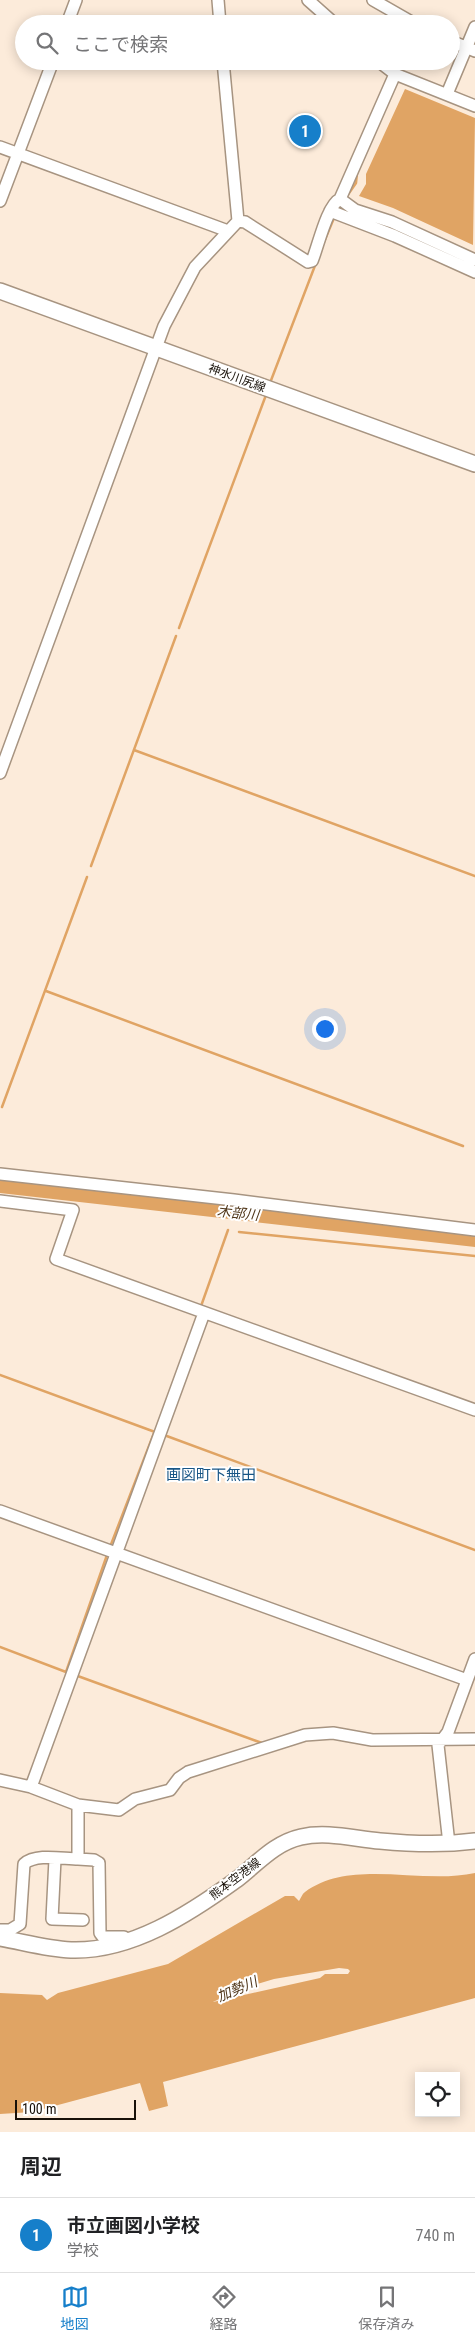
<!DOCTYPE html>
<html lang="ja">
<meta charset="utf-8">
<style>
:root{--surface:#fff;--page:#f2f2f2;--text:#202124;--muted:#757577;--line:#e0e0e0;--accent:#167fca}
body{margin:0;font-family:"Roboto Condensed","Noto Sans JP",sans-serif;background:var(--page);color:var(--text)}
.controls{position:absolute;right:15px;bottom:15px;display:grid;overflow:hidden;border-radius:0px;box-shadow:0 2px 12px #0003}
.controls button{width:45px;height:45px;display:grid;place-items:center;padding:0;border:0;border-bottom:1px solid var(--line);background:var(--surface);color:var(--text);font:25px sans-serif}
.scale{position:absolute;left:15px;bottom:12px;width:121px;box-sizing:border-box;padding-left:5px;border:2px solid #181109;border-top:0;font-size:14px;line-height:18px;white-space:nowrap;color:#181109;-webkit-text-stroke:4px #fff;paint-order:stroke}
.you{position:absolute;left:324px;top:1028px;width:18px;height:18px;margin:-12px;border:4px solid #fff;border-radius:50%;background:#1a73e8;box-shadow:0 0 0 8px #1a73e833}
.badge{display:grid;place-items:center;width:32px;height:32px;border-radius:50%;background:var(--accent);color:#fff;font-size:16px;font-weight:700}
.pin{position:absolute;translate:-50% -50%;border:2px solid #fff;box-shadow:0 1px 5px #0006}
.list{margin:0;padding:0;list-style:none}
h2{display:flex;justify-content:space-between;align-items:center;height:65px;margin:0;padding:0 20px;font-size:21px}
h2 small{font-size:16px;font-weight:400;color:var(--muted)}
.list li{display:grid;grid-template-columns:32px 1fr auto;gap:15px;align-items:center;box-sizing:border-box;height:75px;padding:0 20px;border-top:1px solid var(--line)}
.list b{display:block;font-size:19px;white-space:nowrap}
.list p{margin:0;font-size:16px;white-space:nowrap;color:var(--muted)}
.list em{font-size:16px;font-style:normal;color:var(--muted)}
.icon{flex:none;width:28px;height:28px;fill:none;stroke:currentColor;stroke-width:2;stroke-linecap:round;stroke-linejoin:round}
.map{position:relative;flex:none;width:475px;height:2132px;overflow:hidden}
.search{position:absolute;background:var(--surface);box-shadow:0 2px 12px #0003;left:15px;right:15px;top:15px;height:55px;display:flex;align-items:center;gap:12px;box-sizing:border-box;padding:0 18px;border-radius:28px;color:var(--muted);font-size:19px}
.sheet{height:140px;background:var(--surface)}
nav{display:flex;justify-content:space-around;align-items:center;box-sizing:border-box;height:70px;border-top:1px solid var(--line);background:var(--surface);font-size:14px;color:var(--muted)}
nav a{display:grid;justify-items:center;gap:2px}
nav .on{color:var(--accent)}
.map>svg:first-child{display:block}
</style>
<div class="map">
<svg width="475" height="2132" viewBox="0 0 475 2132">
<rect width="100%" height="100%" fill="#fcebda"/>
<path fill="#e0a464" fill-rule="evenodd" d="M405,89L475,118L473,245L393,208L359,196L366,184V174Z
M0,1177L475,1234V1247L0,1193Z
M475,1873V1998L163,2082L168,2106L149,2111L140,2083L32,2112L0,2114V1993L42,1995L47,2000L58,1993L168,1964L285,1896H294L299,1901C301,1898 302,1894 305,1892C351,1858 421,1885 475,1873ZM339,1968L348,1969L350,1971L348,1974H325L320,1978L213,2002L238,1990L274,1979Z"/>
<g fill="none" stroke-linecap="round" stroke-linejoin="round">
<path stroke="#e0a464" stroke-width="2.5" d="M347,196L356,183L357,173
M324,242L334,218
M270,383L316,263
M179,628L266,395
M134,750L475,876
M91,866L176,636
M46,991L463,1146
M2,1107L87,877
M239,1232L475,1256
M200,1309L228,1230
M0,1375L155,1432
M164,1435L475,1550
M110,1547L154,1433
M0,1647L66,1672L107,1555
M75,1675L262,1743"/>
<defs>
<path id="minor" d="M218,0L220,24
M308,0L335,24
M373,0L415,24
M67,24L76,0
M451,41L475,51
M378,61L395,74L475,106
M447,94L475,27
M0,147L228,231
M340,199L355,210L392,222L475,260
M0,201L53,61
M330,211L395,236L475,272
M238,221L245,222L308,262L312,261C318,247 327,205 340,199L395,74
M0,773L164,326L195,267L238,221L223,61
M0,1174L234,1200L475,1230
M0,1201L73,1210L56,1259L475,1410
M0,1511L467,1680
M0,1780L31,1787L78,1805L119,1810L135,1799L170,1790L179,1778L188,1772L305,1735L333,1733L372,1740L475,1739
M31,1787L204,1313
M78,1805V1859L94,1860L99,1863L100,1933L103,1937H124
M449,1844L438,1745L448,1732L475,1659
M55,1859L52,1919L83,1920
M0,1930H10L20,1924L24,1864C36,1853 63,1859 78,1859"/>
<path id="major" d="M0,291L475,464
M0,1938C23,1942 47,1949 71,1950C131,1952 189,1914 236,1880C257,1864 274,1843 301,1837C327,1831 355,1839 380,1841C412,1844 444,1845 475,1841"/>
</defs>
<use href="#minor" stroke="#a79481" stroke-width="14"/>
<use href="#major" stroke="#a79481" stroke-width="18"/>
<use href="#minor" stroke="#fff" stroke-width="11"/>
<use href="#major" stroke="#fff" stroke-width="15"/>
</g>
<g text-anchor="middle" stroke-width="4" stroke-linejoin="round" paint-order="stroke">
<g font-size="12" fill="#181109" stroke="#fff">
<text transform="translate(237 378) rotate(20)" y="4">神水川尻線</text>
<text transform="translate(235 1879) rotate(-37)" y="4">熊本空港線</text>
</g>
<g font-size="14" font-style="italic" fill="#50371b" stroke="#fff">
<text transform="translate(238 1213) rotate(6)" y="5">木部川</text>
<text transform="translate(237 1989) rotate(-23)" y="5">加勢川</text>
</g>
<g font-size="15" fill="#185686" stroke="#fff">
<text x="211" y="1480">画図町下無田</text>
</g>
</g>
</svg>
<div class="controls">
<button><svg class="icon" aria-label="locate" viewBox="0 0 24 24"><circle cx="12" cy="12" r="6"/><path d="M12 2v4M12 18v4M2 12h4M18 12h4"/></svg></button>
</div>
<div class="scale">100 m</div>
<div class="you"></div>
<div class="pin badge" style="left:305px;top:131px">1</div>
<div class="search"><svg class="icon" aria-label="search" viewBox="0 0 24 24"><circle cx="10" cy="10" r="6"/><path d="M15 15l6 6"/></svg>ここで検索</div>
</div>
<section class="sheet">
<h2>周辺<small></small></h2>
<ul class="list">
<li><span class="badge">1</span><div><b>市立画図小学校</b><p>学校</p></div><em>740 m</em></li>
</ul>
</section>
<nav>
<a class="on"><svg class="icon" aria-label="map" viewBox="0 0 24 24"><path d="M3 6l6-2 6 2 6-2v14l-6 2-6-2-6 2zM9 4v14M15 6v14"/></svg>地図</a>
<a><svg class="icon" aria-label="directions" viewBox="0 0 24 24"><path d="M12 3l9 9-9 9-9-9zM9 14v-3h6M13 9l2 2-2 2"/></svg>経路</a>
<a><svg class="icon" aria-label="saved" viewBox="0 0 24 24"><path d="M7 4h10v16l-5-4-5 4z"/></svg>保存済み</a>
</nav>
